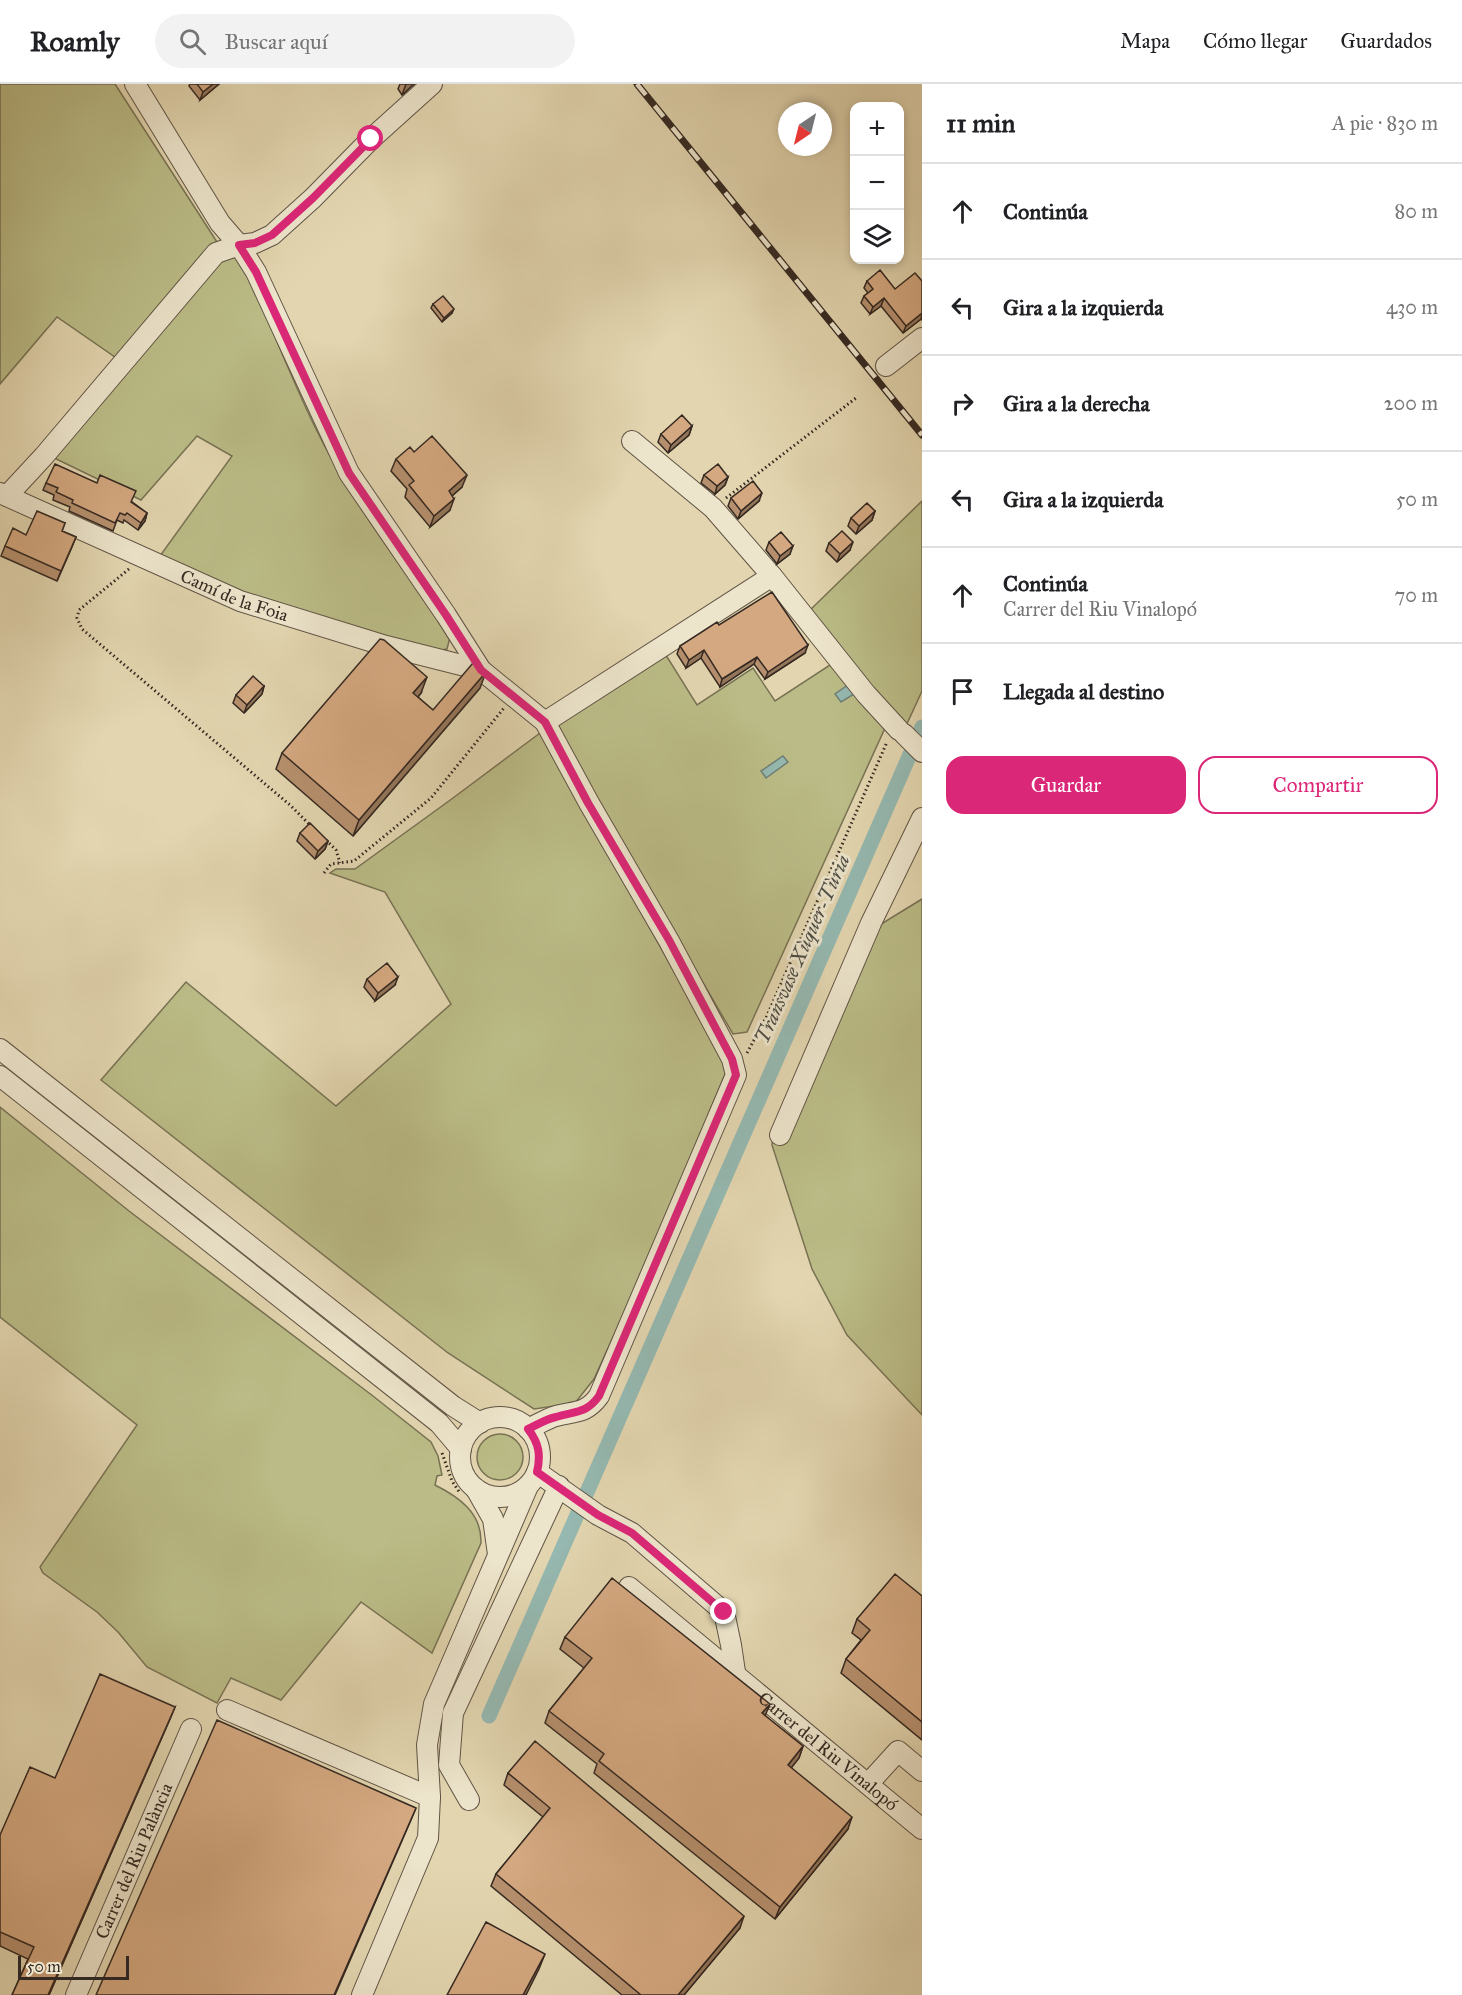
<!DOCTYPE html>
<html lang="es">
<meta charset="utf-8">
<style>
:root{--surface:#fff;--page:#f2f2f2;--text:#202124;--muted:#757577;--line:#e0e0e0;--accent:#db2777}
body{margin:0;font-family:"IM FELL Great Primer",serif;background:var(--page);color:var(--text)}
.controls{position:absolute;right:18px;top:18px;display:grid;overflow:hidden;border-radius:12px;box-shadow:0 3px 9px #0003}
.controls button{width:54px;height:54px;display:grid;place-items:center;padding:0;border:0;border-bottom:2px solid var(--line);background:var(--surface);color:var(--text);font:30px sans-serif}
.compass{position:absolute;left:778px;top:18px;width:54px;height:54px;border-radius:50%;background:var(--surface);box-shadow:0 3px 9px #0003;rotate:215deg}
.scale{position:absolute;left:18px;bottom:15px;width:111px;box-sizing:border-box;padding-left:6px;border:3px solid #352922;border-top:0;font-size:16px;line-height:21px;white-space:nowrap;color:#352922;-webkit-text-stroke:4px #ece4cb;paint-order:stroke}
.stop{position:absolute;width:18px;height:18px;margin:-14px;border:4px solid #db2777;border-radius:50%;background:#fff}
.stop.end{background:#db2777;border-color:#fff;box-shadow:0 2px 6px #0008}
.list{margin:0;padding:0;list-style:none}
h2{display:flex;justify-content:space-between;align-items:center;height:78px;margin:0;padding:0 24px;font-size:26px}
h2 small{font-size:20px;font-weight:400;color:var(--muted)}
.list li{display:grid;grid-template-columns:39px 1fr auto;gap:18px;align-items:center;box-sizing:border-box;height:96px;padding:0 24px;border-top:2px solid var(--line)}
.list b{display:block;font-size:22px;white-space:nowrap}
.list p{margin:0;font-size:20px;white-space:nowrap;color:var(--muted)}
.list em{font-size:20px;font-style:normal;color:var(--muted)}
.actions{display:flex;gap:12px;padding:18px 24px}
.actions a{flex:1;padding:14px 0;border:2px solid var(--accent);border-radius:18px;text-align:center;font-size:21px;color:var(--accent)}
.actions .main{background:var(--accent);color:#fff}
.icon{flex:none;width:33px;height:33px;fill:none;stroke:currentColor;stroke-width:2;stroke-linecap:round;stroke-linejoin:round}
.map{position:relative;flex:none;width:922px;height:1911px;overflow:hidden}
header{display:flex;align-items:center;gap:36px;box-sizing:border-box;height:84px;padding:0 30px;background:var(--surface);border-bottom:2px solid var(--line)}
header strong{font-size:28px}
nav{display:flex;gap:33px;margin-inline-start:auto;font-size:21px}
.search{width:420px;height:54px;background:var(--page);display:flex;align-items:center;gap:15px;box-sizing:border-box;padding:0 21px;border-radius:33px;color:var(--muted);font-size:22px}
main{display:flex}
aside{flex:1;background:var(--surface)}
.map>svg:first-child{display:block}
</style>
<header>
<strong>Roamly</strong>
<div class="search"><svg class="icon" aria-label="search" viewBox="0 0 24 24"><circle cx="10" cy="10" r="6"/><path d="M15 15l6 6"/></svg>Buscar aquí</div>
<nav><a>Mapa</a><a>Cómo llegar</a><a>Guardados</a></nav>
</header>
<main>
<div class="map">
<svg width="922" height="1911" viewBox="0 0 922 1911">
<rect width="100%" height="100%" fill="#e2d5af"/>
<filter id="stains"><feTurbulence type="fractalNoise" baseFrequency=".00333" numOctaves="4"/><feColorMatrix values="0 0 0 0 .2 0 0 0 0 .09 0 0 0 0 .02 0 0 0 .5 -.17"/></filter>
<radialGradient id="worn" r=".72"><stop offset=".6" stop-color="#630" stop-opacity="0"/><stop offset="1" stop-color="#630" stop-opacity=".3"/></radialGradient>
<path fill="#babb86" stroke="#787254" stroke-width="1.5" d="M0,0H115L217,158L115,273L57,233L0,300Z
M232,171L245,182C268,235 289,289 314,341C349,413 396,477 444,540L450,553L447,565L436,567L236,508L160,472L232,372L197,352L141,416L50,372L223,172Z
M922,417V607L906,642L807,529Z
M664,568L697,621L753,584L775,617L833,579L885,644L747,948L733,950L552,641Z
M540,649L728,983L638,1198L594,1295L575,1319L534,1325L448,1269L101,996L186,898L336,1022L451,920L385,808L330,789L336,785H355L453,714Z
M922,815V1331L847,1251L812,1185L772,1061L773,1046L873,845Z
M0,1023L129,1127L373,1312L431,1358L438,1372L442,1391L437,1392L435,1401C459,1413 482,1429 481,1459L432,1569L361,1518L281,1616L231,1594L217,1619L147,1583L118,1548L97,1528L43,1489L40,1483L137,1341L0,1233Z
M477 1373a23 23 0 1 1 46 0a23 23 0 1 1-46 0Z"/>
<path fill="#95b8b0" stroke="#6f7f77" stroke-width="1.5" d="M848,601L854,610L841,618L835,610Z
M783,672L788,678L766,694L761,687Z"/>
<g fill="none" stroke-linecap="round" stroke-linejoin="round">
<path stroke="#95b8b0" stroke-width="15" d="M489,1632L922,643"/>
<defs>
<g id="minor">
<path d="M135,0L220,139L239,161L256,188L349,389L446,531L481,586L545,638L589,719L669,857L732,975L736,991L599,1312C586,1330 575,1327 556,1332C546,1335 537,1341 528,1345"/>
<path d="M886,282L922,254"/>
<path d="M632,357L713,424L772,492"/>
<path id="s1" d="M0,409L240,517L386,562L481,586"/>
<path d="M7,412L44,372L216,169L239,161L255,159L272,151L313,114L371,55L432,0"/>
<path d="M545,638L772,492L866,610L899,646"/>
<path d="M904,650L922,668"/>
<path d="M0,965L453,1322L480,1339"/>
<path d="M0,992L439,1339L461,1365"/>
<path d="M780,1051L871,839L922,734"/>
<circle cx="500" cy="1373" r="40"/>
<path d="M537,1388L598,1431L632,1449L724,1528L731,1561L735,1588"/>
<path d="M476,1405L493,1435L498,1470"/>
<path id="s2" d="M629,1503L922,1745"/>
<path d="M227,1626L430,1713"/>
<path d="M868,1700L898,1667L922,1687"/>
<path d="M469,1716L449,1681L453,1629L559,1402"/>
<path id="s3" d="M76,1911L191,1645"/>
<path d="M362,1911L428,1754L430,1713L427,1661L434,1620L528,1402"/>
</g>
</defs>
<use href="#minor" stroke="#605445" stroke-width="22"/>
<path stroke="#352922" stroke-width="3" stroke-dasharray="1.5 3" stroke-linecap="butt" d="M726,414L856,314
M129,485L79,526L77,534L82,545L290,721L312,743
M326,756L336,766L340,779
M324,789L331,780L354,777L431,714L504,624
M747,969L766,934L887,658
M442,1369L452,1397L460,1409"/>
<use href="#minor" stroke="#ece4cb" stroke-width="20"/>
<defs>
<path id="rail" d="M637,0L922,351"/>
</defs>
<use href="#rail" stroke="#352922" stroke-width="7"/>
<use href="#rail" stroke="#ece4cb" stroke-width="4.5" stroke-dasharray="14" stroke-linecap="butt"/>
</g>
<path fill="#b6906e" stroke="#352922" stroke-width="1.5" d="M190,0H219L200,16L189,2Z
M400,0H414L402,11L398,5Z
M867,197L895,205L922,197V236L921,235L903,249L881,222L870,230L861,219L864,212L868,209L864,204Z
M433,220L452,229L442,238L431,224Z
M692,342L689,351L668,369L658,358L661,350Z
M414,368L462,403L452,412L450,426L430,443L405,413L407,405L391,387L396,375Z
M704,391L728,393L725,401L715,410L701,399Z
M46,399H97L132,418L147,429L145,437L138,446L124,436L123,439L117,436L113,447L69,427L70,423L53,416L54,411L43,406Z
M731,414L759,417L738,435L728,422Z
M875,427L872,436L856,450L848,442L851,434Z
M65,439L62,447L76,453L57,497L1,472L5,462L26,451Z
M769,458L790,470L777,480L766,466Z
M829,459L850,466L837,478L826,467Z
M719,541L805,569L765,595L754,580L720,603L701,574L686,584L677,570L680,562Z
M264,602L262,610L244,629L233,619L236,611Z
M480,604L353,752L276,685L282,669L421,609L418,613L433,626Z
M300,749L328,757L325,765L315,775L297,757Z
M367,895L395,901L375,917L364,903Z
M922,1512V1656L841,1589L846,1575L861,1556L852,1549L857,1535Z
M565,1553L765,1632L803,1662L799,1674L791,1684L848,1745L775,1835L594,1689L597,1680L545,1639L549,1627L584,1584L560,1565Z
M175,1623L170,1635L49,1911H12L28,1875L0,1862V1751Z
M508,1689L740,1844L684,1911H622L491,1802L496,1790L543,1733L504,1701Z"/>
<path fill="#94765a" stroke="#352922" stroke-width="1.5" d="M213,0H219L200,16L203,8Z
M406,0H414L402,11Z
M884,214L881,222L870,230L873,223Z
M454,225L452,229L442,238L444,234Z
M922,229L921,235L903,249L906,242Z
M692,342L689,351L668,369L671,361Z
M467,391L462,403L445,418L449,407Z
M728,393L725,401L715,410L717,402Z
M762,409L759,417L738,435L741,427Z
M454,415L450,426L430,443L434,432Z
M875,427L872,436L856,450L859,442Z
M147,429L145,437L138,446L141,439Z
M76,453L72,463L57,497L61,487Z
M853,458L850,466L837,478L840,470Z
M793,462L790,470L777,480L780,472Z
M808,561L805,569L765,595L768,588Z
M704,566L701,574L686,584L689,576Z
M757,573L754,580L720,603L722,595Z
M486,588L480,604L353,752L359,736Z
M427,593L421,609L408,625L413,609Z
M264,602L262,610L244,629L247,621Z
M328,757L325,765L315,775L318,767Z
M398,893L395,901L375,917L378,909Z
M770,1620L765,1632L762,1629Z
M175,1623L170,1635L49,1911H48Z
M803,1662L799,1674L784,1693L788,1681Z
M416,1724L411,1736L335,1911H334Z
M852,1733L848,1745L775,1835L780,1823Z
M744,1832L740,1844L684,1911H678Z
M545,1870L539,1885L526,1911H523Z"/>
<path fill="#d4a880" stroke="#352922" stroke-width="1.5" d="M197,0H213L203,8Z
M880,186L895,205L915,189L922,197V229L906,242L884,214L873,223L864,212L873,205L867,197Z
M443,212L454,225L444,234L433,220Z
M682,331L692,342L671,361L661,350Z
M432,352L467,391L449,407L454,415L434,432L409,401L414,397L396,375L410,363L414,368Z
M55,380L97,399L100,391L136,407L131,418L147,429L141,439L127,429L125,431L120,429L115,439L72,419L73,416L56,408L58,404L46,399Z
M718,380L728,393L717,402L704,391Z
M753,397L762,409L741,427L731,414Z
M867,419L875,427L859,442L851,434Z
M37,427L65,439L62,447L76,453L61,487L5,462L13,444L26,451Z
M842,447L853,458L840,470L829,459Z
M781,448L793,462L780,472L769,458Z
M772,508L808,561L768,588L757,573L722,595L704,566L689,576L680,562L717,538L719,541Z
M380,555L384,556L427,593L413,609L433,626L473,579L486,588L359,736L282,669Z
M253,592L264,602L247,621L236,611Z
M310,739L328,757L318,767L300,749Z
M387,879L398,893L378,909L367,895Z
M895,1490L922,1512V1638L846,1575L870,1546L857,1535Z
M612,1494L770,1620L762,1629L803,1662L788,1681L852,1733L780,1823L599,1677L604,1670L549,1627L592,1574L565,1553Z
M100,1590L175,1623L48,1911H12L34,1863L0,1848V1751L30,1683L55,1694Z
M217,1636L416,1724L334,1911H96Z
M535,1657L744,1832L678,1911H641L496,1790L550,1724L508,1689Z
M486,1838L545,1870L523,1911H447Z"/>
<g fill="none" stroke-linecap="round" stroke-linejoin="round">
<path stroke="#db2777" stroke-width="8" d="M371,55L313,114L272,151L255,159L239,161L256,188L349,389L446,531L481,586L545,638L588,719L669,856L732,975L736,991L599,1312C586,1330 575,1327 556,1333C546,1335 537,1341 528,1345C539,1359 541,1371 537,1388L598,1431L632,1449L724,1528"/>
</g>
<g text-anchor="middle" stroke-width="6" stroke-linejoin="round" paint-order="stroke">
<g font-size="18" fill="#352922" stroke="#ece4cb">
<text dy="6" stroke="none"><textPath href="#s1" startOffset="256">Camí de la Foia</textPath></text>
<text dy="6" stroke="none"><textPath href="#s2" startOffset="258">Carrer del Riu Vinalopó</textPath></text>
<text dy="6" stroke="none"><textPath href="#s3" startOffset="146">Carrer del Riu Palància</textPath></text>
</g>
<g font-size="20" font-style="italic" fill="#4d4d46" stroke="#ece4cb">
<text transform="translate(802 865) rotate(-66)" y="7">Transvase Xùquer-Tùria</text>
</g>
</g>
<rect width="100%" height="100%" filter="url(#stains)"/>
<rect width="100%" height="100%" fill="url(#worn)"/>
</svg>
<div class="controls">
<button>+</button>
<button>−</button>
<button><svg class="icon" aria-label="layers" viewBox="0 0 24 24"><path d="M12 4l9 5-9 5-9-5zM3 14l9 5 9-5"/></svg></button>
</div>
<svg class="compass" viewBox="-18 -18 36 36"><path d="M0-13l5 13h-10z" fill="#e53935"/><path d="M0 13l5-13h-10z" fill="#757577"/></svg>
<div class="scale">50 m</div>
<div class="stop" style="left:371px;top:55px"></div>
<div class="stop end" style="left:724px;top:1528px"></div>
</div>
<aside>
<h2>11 min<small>A pie · 830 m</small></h2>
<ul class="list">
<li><svg class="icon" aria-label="ahead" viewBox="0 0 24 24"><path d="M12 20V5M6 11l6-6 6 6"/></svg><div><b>Continúa</b></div><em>80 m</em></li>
<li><svg class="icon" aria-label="left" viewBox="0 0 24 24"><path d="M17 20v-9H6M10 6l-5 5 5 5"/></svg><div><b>Gira a la izquierda</b></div><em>430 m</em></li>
<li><svg class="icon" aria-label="right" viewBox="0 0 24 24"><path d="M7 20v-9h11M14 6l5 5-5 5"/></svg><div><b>Gira a la derecha</b></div><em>200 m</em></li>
<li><svg class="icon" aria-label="left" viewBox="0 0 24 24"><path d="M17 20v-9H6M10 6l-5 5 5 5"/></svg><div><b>Gira a la izquierda</b></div><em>50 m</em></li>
<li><svg class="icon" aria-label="ahead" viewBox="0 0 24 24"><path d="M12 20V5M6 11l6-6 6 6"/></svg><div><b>Continúa</b><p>Carrer del Riu Vinalopó</p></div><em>70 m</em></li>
<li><svg class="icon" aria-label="arrive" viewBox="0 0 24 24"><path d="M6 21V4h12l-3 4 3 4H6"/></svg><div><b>Llegada al destino</b></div></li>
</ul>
<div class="actions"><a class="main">Guardar</a><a>Compartir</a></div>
</aside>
</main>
